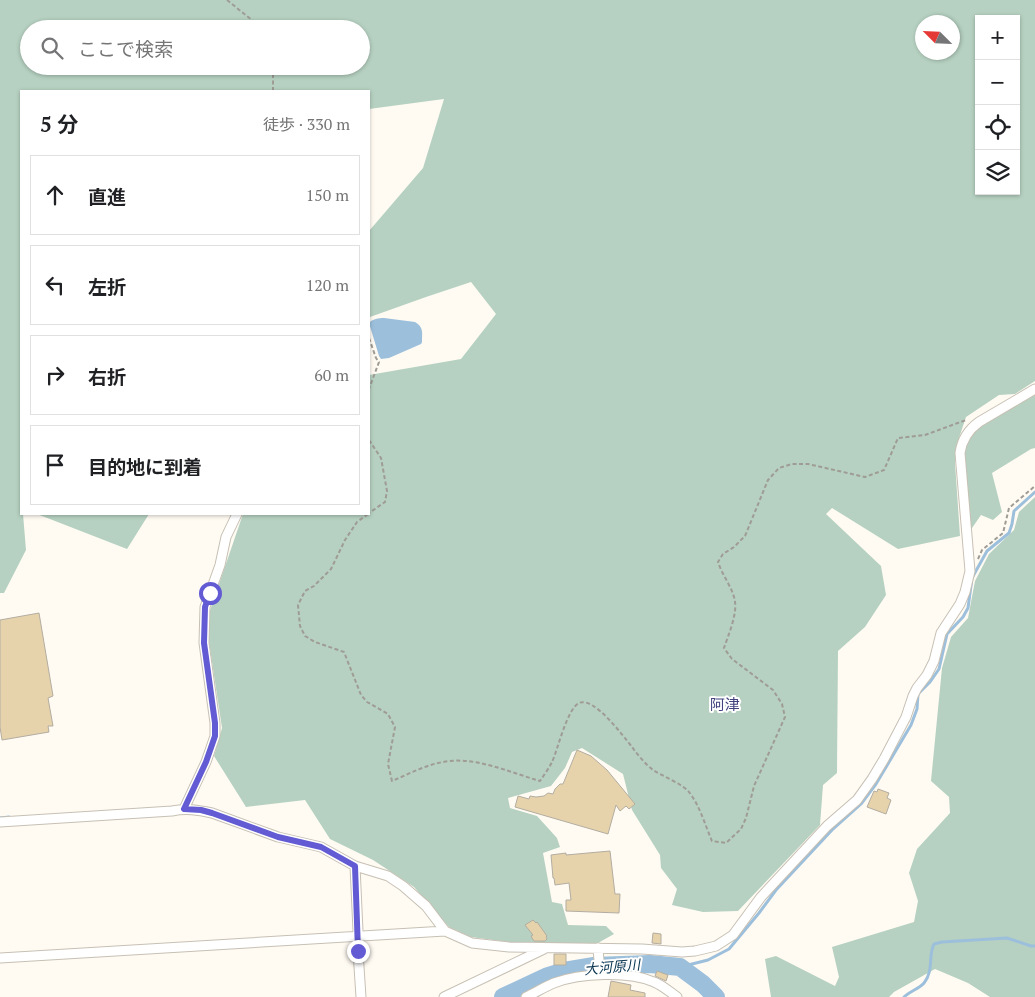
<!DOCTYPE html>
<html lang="ja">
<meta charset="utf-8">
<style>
:root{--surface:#fff;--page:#f2f2f2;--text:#202124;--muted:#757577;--line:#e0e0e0}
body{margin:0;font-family:"PT Serif","Noto Sans JP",serif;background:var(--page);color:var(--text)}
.controls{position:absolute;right:15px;top:15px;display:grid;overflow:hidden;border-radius:0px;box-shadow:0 1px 4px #0004}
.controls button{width:45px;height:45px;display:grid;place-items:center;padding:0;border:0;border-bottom:1px solid var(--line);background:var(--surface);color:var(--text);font:25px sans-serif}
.compass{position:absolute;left:915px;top:15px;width:45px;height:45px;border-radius:50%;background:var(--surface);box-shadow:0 1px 4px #0004;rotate:294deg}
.stop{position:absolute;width:15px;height:15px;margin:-11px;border:4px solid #625bd4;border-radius:50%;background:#fff}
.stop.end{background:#625bd4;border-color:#fff;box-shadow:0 1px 5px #0008}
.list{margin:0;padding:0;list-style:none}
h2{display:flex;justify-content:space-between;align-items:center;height:65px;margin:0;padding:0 20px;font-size:21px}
h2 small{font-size:16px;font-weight:400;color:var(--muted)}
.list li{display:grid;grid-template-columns:32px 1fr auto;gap:15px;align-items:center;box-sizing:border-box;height:80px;margin:0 10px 10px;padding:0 10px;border:1px solid var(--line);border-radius:0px}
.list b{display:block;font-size:19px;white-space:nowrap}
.list em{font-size:16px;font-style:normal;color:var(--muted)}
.icon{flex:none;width:28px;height:28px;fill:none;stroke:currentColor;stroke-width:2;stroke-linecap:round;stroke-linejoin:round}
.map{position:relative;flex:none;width:1035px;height:997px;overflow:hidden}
.search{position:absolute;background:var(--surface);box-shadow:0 1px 4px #0004;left:20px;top:20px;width:350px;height:55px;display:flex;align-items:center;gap:12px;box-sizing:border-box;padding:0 18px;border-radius:28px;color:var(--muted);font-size:19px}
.panel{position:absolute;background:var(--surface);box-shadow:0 1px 4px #0004;left:20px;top:90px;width:350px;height:425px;border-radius:0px}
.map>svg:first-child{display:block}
</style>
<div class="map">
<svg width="1035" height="997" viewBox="0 0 1035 997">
<rect width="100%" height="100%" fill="#fffbf3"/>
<path fill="#b6d1c1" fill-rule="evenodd" d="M0,0H1035V381L1015,394L999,395L966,417L959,438L955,463L960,536L898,549L832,508L826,514L881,566L886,595L865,627L838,651L837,773L823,785L820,825L738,911L703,912L672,905L677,889L661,868L660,855L632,810L623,774L582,748L572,752L565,768L551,786L508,798L510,808L537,816L557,838L560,847L543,853L552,902L562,904L568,925L606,926L614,934L598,943H515L471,937L449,927L414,887L373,860L330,839L305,800L246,807L214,756L222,728L206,622L243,514H369V375L461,359L496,314L471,282L426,297L370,317L369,313V231L423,168L444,99L369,109V91H21V514H23L26,550L4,593H0ZM979,19H1016V191H979ZM922,22H952V52H922ZM29,29H361V66H29Z
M1035,393V448L1031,449L992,473L1002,512L993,520L981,515L970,531L963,453L968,439L976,429Z
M1035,497V997H990L968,983L935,969L894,992L889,997H771L765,959L776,956L835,986L839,977L832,947L914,922L918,901L909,873L917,849L950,813L949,797L931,781L942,668L951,637L968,618L975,581L989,554L1014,530L1019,512Z
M37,514H149L127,549Z"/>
<path fill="#9cbfdc" d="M384,318L415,322C424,327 422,333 422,342L421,344L389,358L381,359L379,356L369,323C372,319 379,318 384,318Z"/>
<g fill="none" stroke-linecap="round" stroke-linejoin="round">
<path stroke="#9cbfdc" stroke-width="3" d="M0,818L9,817
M680,967L708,960L729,949L759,913L776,890L832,830L861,804L876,784L911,725L917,709L918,694L930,682L939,669L947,634L963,617L968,608L972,578L987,551L1009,533L1012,524L1014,511L1035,492
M904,997C910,991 919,989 924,983C934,971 928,955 934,944L942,942L1007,938L1031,946H1035"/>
<path stroke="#9cbfdc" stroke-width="18" d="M503,997L548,976L564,971L594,966L650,964L680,967L703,984L716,997"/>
</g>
<path fill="#e6d3ac" stroke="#b3ada1" d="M39,613L53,696L48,698L53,726H48L49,732L2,740L0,727V620Z
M577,750L591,756L607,770L635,804L629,809L626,806L620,811L616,805L608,834L515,807L518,796L529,799L530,796L536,797L544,796L548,793L553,794L555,789L560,784H563Z
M878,789L889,793L887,798L891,800L886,814L867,807L874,791L877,792Z
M610,851L615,894H620L619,913L566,911V900H571L569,883L555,885L554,878H553L551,855L566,853V855Z
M533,920L536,923L537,922L547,936L546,937L547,939L545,941H534L532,938L531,936L533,935L525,925Z
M653,933L661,934V944L652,943Z
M554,954H566V965H554Z
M657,971L668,975L666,981L655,976Z
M611,981L631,985L630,990L645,993V997H608Z"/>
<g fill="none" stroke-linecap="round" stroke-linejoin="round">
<defs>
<path id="minor" d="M184,809L206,762L215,736V723L204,643L205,607L220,565L226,537L237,514
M0,822L172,811C186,808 198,810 212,813L278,837L321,847L355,866L388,876L403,886L426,906L445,931L472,943L509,947L642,949L682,952L695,951L716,946L733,935L761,897L827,826L857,800L872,779L884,759L906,717L913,696L917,688L927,675L934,661L941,633L960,604L965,592L970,571L960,453C962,439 968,430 979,422L1035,389
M355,866L358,931L357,936L361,997
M598,948L600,974
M0,958L445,931
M444,997L544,949
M526,997C535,993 544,987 554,983C580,973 629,971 654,982C662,985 670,992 677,997"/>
</defs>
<use href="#minor" stroke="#c7c0b4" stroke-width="11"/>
<path stroke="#9f9c95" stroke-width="2" stroke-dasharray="4 2.5" stroke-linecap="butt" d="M227,0L263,29
M273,91V66
M369,338L376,358L379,362L369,389
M369,440L381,458L387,491L385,502L369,513
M368,514L357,522L345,540L331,569L314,586L305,591L298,605L300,626L305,636L315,642L344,652L361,695L367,702L388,714L395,727L388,764L392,781C411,773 429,763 450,761C479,758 512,773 540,781C544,775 549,768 552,762C558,749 567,709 579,703C594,696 623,736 632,747C638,755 645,764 653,770C664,777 681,783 689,792C700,806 705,825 712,841L726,843L741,829L746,818L754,786L785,717L782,704L773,690L732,659L724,648C728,636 737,615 735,602C734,590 722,575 718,562L723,554L734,547L745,536L768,480L779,468L792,464H808L865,477L884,470L898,438L925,435L966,420
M978,559L982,550L1003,533L1009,508L1035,486"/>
<use href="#minor" stroke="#fff" stroke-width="9"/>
</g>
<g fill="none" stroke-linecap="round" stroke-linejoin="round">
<path stroke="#625bd4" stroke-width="6" d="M210,593L205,607L204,643L215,723V736L206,762L184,809L201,810L212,813L278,837L321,847L355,866L358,951"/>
</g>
<g text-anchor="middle" stroke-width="4" stroke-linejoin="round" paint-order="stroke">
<g font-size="14" font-style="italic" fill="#05324e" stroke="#fff">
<text transform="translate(612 967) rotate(-5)" y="5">大河原川</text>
</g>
<g font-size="15" fill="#42427f" stroke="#fff">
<text x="725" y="710">阿津</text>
</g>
</g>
</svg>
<div class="controls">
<button>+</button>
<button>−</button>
<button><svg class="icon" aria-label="locate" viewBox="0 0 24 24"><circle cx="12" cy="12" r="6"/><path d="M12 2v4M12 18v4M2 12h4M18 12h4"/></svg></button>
<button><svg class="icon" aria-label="layers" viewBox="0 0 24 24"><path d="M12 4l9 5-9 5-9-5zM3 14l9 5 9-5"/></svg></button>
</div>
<svg class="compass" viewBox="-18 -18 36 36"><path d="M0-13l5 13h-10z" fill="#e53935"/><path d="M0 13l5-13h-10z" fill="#757577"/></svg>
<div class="stop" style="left:210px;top:593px"></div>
<div class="stop end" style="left:358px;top:951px"></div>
<div class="search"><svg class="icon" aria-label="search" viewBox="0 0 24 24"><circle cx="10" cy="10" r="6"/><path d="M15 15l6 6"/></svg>ここで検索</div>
<section class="panel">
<h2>5 分<small>徒歩 · 330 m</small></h2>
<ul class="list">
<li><svg class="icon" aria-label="ahead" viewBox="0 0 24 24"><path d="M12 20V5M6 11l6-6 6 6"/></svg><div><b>直進</b></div><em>150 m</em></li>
<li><svg class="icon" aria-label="left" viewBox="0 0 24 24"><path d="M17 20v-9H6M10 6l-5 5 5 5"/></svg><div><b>左折</b></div><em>120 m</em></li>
<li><svg class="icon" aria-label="right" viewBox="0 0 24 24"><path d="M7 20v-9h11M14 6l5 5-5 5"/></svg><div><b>右折</b></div><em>60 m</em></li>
<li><svg class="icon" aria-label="arrive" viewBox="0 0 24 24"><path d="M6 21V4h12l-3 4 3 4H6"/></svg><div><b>目的地に到着</b></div></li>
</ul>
</section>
</div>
